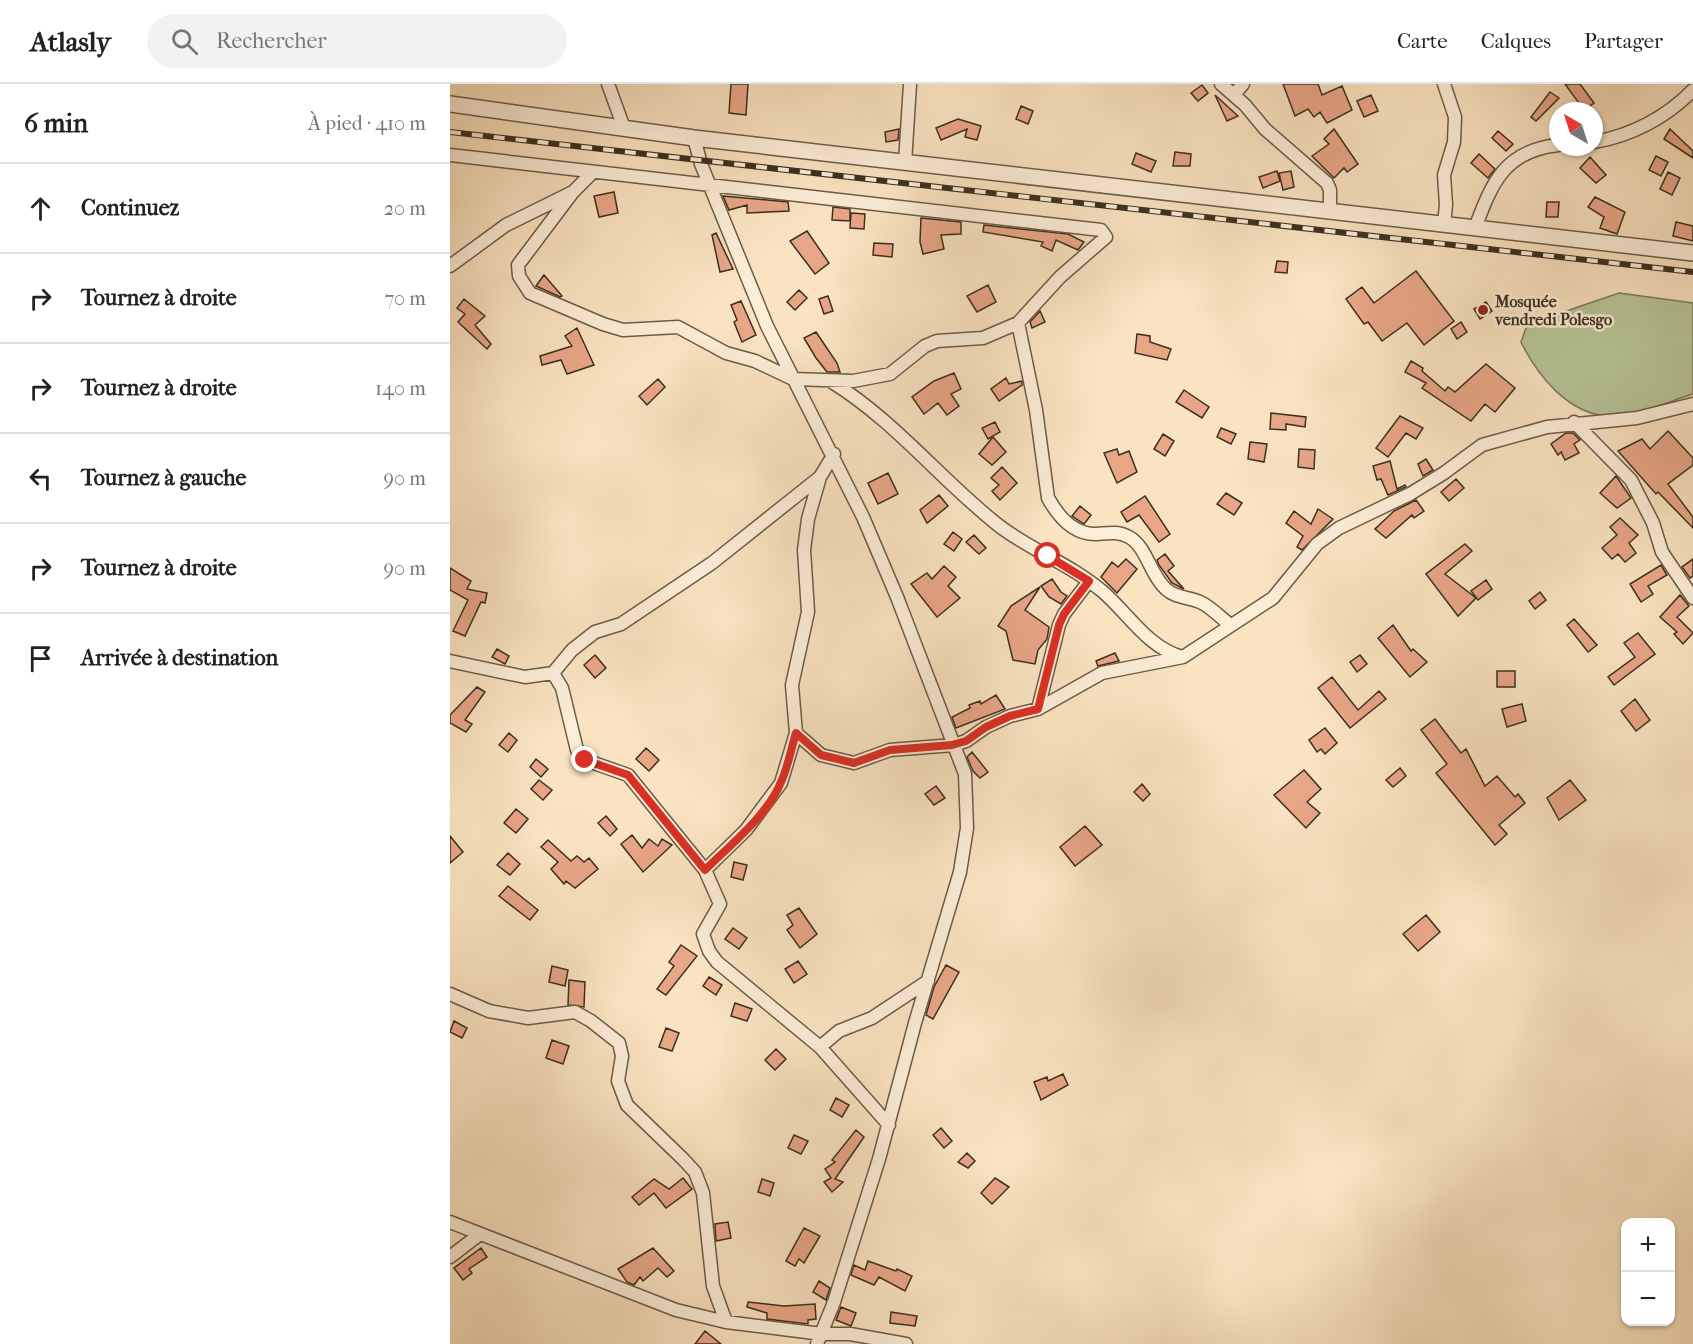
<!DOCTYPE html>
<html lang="fr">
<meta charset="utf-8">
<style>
:root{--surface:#fff;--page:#f2f2f2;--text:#222;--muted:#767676;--line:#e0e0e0}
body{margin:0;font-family:"IM FELL French Canon",serif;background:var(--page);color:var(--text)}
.controls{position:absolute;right:18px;bottom:18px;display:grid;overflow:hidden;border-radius:12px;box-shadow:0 2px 4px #0004}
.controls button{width:54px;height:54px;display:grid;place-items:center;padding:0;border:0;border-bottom:2px solid var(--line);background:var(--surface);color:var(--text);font:30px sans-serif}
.compass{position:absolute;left:1099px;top:18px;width:54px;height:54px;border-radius:50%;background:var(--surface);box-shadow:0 2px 4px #0004;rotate:321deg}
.stop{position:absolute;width:18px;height:18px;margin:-14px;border:4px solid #d93025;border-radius:50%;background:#fff}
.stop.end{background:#d93025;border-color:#fff;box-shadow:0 2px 6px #0008}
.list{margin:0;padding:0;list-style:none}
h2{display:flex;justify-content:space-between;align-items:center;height:78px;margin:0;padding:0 24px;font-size:26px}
h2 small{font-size:20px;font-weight:400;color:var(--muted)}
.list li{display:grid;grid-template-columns:39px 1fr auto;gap:18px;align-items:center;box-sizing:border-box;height:90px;padding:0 24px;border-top:2px solid var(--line)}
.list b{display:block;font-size:22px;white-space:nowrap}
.list em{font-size:20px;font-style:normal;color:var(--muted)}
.icon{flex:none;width:33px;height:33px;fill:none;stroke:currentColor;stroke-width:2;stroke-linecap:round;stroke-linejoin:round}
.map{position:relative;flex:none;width:1243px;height:1260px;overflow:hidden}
header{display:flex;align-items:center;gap:36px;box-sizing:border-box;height:84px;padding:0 30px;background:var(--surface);border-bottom:2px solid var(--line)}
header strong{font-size:28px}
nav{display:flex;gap:33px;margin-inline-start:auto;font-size:21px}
.search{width:420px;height:54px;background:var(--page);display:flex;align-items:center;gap:15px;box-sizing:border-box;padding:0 21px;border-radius:33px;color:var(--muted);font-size:22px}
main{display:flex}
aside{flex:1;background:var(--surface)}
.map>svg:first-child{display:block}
</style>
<header>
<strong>Atlasly</strong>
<div class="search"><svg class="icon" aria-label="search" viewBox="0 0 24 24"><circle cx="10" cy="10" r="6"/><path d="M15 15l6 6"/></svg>Rechercher</div>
<nav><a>Carte</a><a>Calques</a><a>Partager</a></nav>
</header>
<main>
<aside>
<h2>6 min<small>À pied · 410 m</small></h2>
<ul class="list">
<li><svg class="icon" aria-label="ahead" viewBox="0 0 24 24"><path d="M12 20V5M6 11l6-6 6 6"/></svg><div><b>Continuez</b></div><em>20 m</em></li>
<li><svg class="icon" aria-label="right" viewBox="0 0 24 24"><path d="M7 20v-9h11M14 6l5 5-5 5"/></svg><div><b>Tournez à droite</b></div><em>70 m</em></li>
<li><svg class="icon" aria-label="right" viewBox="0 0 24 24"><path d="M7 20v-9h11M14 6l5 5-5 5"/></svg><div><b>Tournez à droite</b></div><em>140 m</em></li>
<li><svg class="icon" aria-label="left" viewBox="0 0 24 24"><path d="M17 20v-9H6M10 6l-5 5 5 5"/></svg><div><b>Tournez à gauche</b></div><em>90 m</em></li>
<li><svg class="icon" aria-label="right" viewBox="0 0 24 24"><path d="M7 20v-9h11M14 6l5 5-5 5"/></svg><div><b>Tournez à droite</b></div><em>90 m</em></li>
<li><svg class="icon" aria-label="arrive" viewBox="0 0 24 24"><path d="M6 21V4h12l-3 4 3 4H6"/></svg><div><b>Arrivée à destination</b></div></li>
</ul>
</aside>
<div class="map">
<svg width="1243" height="1260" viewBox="0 0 1243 1260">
<rect width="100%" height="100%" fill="#fae3c1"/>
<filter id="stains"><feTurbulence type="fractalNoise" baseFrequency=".00333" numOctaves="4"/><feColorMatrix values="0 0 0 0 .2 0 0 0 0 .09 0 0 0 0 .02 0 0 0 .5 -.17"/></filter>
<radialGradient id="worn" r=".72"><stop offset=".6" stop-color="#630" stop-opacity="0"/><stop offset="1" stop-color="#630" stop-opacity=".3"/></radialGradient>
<path fill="#b7c598" stroke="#797a5c" stroke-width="1.5" d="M1169,209L1243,219V310C1217,318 1186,333 1158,332C1118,330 1087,291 1071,258L1076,244L1093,235Z"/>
<path fill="#e9a687" stroke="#3b2f20" stroke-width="1.5" d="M281,0H298L296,31L279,29Z
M833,0H868L872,11L892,2L902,26L877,39L870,28L864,33L858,25L845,32Z
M1115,0H1130L1144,19L1134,26Z
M752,1L758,9L748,17L741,9Z
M1100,8L1109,14L1086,37L1081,33Z
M765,11L788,32L777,37Z
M921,11L928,27L914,33L907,17Z
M571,22L583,27L578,40L566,35Z
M508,35L531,42L527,56L515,53L517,45L491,56L486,44Z
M449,45L448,56L436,58L435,48Z
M884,45L908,80L897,88L894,84L884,94L862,72L879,60L874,55Z
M1220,45L1243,67V74L1214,55Z
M1048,47L1063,60L1056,67L1042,54Z
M725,68L741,70L740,82H723Z
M686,69L706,77L701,88L682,80Z
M1029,70L1045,85L1038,94L1021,79Z
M1206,72L1218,78L1211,92L1199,86Z
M1140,73L1156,91L1146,99L1130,84Z
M827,87L830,97L813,104L809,93Z
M841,87L844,103L833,106L829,89Z
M1218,88L1230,94L1222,111L1210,105Z
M164,108L168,129L149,133L144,112Z
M273,112L338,118L339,127L297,129V121L279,126Z
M1145,113L1175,128L1167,150L1150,144L1154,133L1138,123Z
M1097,118H1109L1108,133H1096Z
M383,123L400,125V137L382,136Z
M401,129L415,130L414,145L400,144Z
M471,134L511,138V150L491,151L494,165L473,170L470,158Z
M1226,138L1243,142V157L1223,152Z
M534,141L618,150L634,158L628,166L606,156L602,167L591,162L593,158L533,148Z
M357,147L379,179L365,190L340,157Z
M266,149L283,185L270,188L262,151Z
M424,159L443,160L442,173L423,171Z
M827,177L838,178L837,189L825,188Z
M966,187L1004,237L974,261L957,239L932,257L918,238L914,240L896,215L912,203L924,219Z
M94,191L112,212L110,213L86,202Z
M538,201L546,218L527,228L517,212Z
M349,206L357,214L345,226L337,218Z
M378,212L383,227L374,230L369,215Z
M14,215L35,232L25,241L41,260L37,265L8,238L15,230L7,224Z
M291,217L306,251L292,258L284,238L287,236L281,221Z
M1036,218L1042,227L1030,235L1024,225Z
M590,227L595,238L582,244L580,238Z
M1011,238L1017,248L1007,255L1001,245Z
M127,244L144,281L117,290L111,276L92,281L90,272L122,262L115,252Z
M366,248L387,279L390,288H377L366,274L354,254Z
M687,250L700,252V258L721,265L717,276L685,269Z
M961,277L973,284L972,287L995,307L998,303L1005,308L1036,280L1065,304L1045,328L1035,320L1021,337L972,304L976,299L955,288Z
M504,289L511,305L501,310L509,322L497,331L488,319L474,330L462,313L484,297Z
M556,294L559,300L572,297V301L549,317L541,305Z
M208,295L215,303L197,321L189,312Z
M734,306L759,323L752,334L726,318Z
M821,329L856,333L855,343L836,340V346L820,345Z
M950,332L973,344L966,355L956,349L938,373L926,364Z
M545,338L550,348L538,355L532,344Z
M771,344L786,350L781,360L767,353Z
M1218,347L1243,374V381L1218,400L1243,433V444L1208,408L1206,410L1168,367L1192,355L1200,365Z
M1116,349H1123L1130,356L1124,360L1129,369L1115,376L1111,368L1108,371L1101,360Z
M713,350L724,357L715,372L704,365Z
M543,353L556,368L542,381L529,370Z
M800,358L817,360L814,378L798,375Z
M667,365L669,371L679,367L687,388L667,399L654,369Z
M849,365L865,366L864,385L848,383Z
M976,375L983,386L973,392L968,380Z
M940,377L947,405L955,401L956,403L938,411L931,395L927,396L923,382Z
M552,383L567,399L550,416L542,407L549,401L541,394Z
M438,389L448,410L428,420L418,399Z
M1166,392L1181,414L1167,424L1150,409Z
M1006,395L1014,404L999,417L991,408Z
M776,409L792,419L784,431L767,420Z
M489,411L498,422L477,439L470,426Z
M695,412L720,450L709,458L689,431L677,438L671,428Z
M966,416L974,427L964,434L962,431L936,454L925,445L944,427Z
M630,422L641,431L634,440L622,432Z
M868,425L883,435L852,466L847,463L853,452L836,439L844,427L861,440Z
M1170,434L1188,451L1179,459L1186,469L1175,478L1168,470L1162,475L1152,464L1167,451L1160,443Z
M503,448L512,455L504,467L494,460Z
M524,451L536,464L529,470L516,458Z
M1015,460L1022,467L995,490L1026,514L1008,532L976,490Z
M715,470L724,482L718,487L734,505L722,499L709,481L707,476Z
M676,475L687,485L667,509L651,493L662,478L668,483Z
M1243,475V492L1240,494L1232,483Z
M1211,481L1217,491L1198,502L1203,510L1191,518L1180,500Z
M494,482L506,493L498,502L510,514L487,533L461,500L477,489L482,495Z
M0,484L21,497L17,505L37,509L35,519L31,518L15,552L3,547L18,516L0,506Z
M602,495L611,508L617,512L611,520L599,513L591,502Z
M1036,496L1042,505L1028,516L1021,507Z
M590,503L575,526L599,543L597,555L588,566L585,580L563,576L556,547L548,542L561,522Z
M1090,508L1096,516L1085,525L1079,517Z
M1230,511L1239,522L1227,533L1243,549L1233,560L1224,550L1227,548L1210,533Z
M1124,535L1147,561L1138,568L1117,541Z
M943,541L961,567L963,565L977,578L960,593L928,554Z
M1188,549L1205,570L1164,601L1158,593L1185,573L1174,559Z
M47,565L59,572L55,580L42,573Z
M665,569L669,577L648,582L646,577Z
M145,571L156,584L145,594L134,581Z
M910,571L917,580L907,588L900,578Z
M1047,587H1065V603H1047Z
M882,593L908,626L929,607L936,615L900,644L868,604Z
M27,603L35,608L15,636L22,640L16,648L0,639V631Z
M546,611L555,625L506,644L502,633L520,624L519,621L530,617L531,620Z
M1185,615L1200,636L1186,647L1171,627Z
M1072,620L1076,637L1057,643L1052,625Z
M985,635L1011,669L1016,665L1035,702L1047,692L1065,713L1068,710L1075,719L1049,741L1057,750L1045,761L986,689L997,680L971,646Z
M875,644L887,659L875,670L871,665L867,668L859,656Z
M59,649L67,656L58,668L49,661Z
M196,664L209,676L199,687L186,675Z
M522,668L538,688L530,694L523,687L517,673Z
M86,675L98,685L91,693L80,683Z
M950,684L956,692L943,703L936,696Z
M854,686L871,705L857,718L870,729L856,744L824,711Z
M89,696L102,706L93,716L81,705Z
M1120,696L1136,716L1109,736L1097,714Z
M692,700L700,710L693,717L684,708Z
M486,702L495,714L484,721L475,710Z
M66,725L78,735L66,749L54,739Z
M156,732L167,745L160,752L148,739Z
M635,742L652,761L625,782L610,763Z
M182,751L192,764L199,755L208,762L212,755L222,761L193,788L171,760Z
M0,752L13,768L0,779Z
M98,756L121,777L127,772L134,778L139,774L148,785L125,804L116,797L114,800L101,785L108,778L91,763Z
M58,769L70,780L60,791L47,781Z
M284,778L297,781L293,796L281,793Z
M58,802L88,826L80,836L49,812Z
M349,824L367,850L350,864L337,846L343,841L337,831Z
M976,831L990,848L968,867L953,850Z
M283,844L297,854L289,865L275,855Z
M231,861L247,872L216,911L207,905L224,882L219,878Z
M348,877L357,890L344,899L335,885Z
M496,881L509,888L483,935L476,931L484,903Z
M102,882L118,886L115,902L99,898Z
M259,893L272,901L266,911L253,902Z
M119,896L135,898L134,923L118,921Z
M285,919L302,925L297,937L281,932Z
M4,937L17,944L12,954L0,948Z
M216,944L229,949L222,967L209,963Z
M102,956L119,962L113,980L96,974Z
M326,965L336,975L325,986L315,976Z
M613,990L618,1001L591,1016L584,998L597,993L598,997Z
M386,1014L399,1021L392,1033L380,1026Z
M491,1044L502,1057L494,1064L483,1051Z
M406,1046L414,1053L385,1095L393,1098L382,1108L374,1098L381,1094L375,1085L385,1078L382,1076Z
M344,1051L358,1057L351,1070L338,1064Z
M517,1069L525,1077L518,1084L508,1078Z
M233,1094L242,1105L216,1124L204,1109L189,1121L182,1113L204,1095L219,1105Z
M545,1094L559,1103L542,1120L531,1109Z
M312,1095L324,1099L320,1112L308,1108Z
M278,1138L281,1154L266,1157L265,1140Z
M354,1144L370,1152L354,1179L349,1175L345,1182L336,1177Z
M31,1164L37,1173L19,1185L22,1189L13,1196L4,1184Z
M203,1164L224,1187L217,1193L208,1184L193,1197L190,1193L184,1201L177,1198L168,1185Z
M418,1177L446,1187L447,1185L462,1192L455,1207L429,1193L424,1201L401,1191L404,1181L415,1186Z
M369,1197L380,1204L376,1216L363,1208Z
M298,1218L334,1222L365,1220L366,1235L358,1236V1240L317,1235V1229L297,1223Z
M391,1223L406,1229L401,1242L386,1236Z
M441,1228L467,1232L465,1242L440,1239Z
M255,1247L271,1260H245Z"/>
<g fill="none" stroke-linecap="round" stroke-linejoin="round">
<defs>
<path id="minor" d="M158,0L174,44
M771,0L795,21L815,45L877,99L880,106V126
M784,11L793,0
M244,54L251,80L317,242L413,433L447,513L515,690L517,744L510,788L465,939L429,1075L384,1218L367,1260
M1144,58C1181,52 1217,33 1243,6
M0,71L651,146L656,153L610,193L568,239L533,254L487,257L475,262L440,290L403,297L343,295L305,277L276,269L228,243L173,246L153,240L80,209L69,192L68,181L123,108
M455,79L460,0
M994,140L996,121L994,91L1004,58L1005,33L994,0
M1025,144C1042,99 1054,67 1108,61
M0,182L56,141L123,108L143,88
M568,239L586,326L598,414C608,432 624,451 647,450C659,449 668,447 679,453C697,463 700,491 716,505C725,514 739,513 750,518C761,523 770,533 779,540
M382,298C445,337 490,395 548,441C580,466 620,480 652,507C678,529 697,563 732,573
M1124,338L1181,396L1203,439L1212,468L1243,514
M0,577L75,593L103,589L122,566L145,548L171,540L262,479L370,393
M103,589L112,604L127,666L135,676L178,691L255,786L270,820L253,850L259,867L267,878L370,963L439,1041
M588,625L609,541L614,530L639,497
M346,649L371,671L404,679L440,666L503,661L516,657L536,643L560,632L588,625L652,589L733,573L823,514L867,460L889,444L960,410L994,389L1032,361L1097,343L1187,334L1243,320
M255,786L296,746L331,699L346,649L342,601L358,528L354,466L358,435L370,393L384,370
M0,910L39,927L78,934L125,928L141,937L169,959L172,972L168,997L177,1021L233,1075L245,1088L253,1109L263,1202L276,1238
M370,963L389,947L422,934L478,897
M0,1138L226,1226L276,1238L372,1250H400L456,1260
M0,1173L30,1150"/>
<path id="tertiary" d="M0,20L244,54L1243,169"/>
</defs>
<use href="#minor" stroke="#6b5c48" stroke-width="15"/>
<use href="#tertiary" stroke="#6b5c48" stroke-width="18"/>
<use href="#minor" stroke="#fcedd7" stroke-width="12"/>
<use href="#tertiary" stroke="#fcedd7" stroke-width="15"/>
<defs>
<path id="rail" d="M0,48L1243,188"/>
</defs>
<use href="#rail" stroke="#3b2f20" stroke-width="6"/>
<use href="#rail" stroke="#fcedd7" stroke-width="4" stroke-dasharray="11" stroke-linecap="butt"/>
</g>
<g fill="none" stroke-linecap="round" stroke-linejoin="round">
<path stroke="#d93025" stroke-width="8" d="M135,676L178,691L255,786C279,762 318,731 331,698C338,683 341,665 346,649L371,671L404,679L440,666L502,661L516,657L536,643L560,632L588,625L609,541L614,530L639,497L598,472"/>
</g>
<circle fill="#8f2418" stroke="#fcedd7" stroke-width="2" cx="1033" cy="226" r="6"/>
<g text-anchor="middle" stroke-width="5" stroke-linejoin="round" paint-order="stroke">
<g font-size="16" font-weight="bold" fill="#3b2f20" stroke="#fcedd7" text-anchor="start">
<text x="1045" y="223">Mosquée<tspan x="1045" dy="18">vendredi Polesgo</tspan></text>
</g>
</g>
<rect width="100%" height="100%" filter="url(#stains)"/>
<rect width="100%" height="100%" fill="url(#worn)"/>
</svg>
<div class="controls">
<button>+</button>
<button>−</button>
</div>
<svg class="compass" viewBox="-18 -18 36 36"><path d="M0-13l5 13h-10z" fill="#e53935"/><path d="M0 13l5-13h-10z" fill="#767676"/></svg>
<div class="stop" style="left:598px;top:472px"></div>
<div class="stop end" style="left:135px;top:676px"></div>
</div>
</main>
